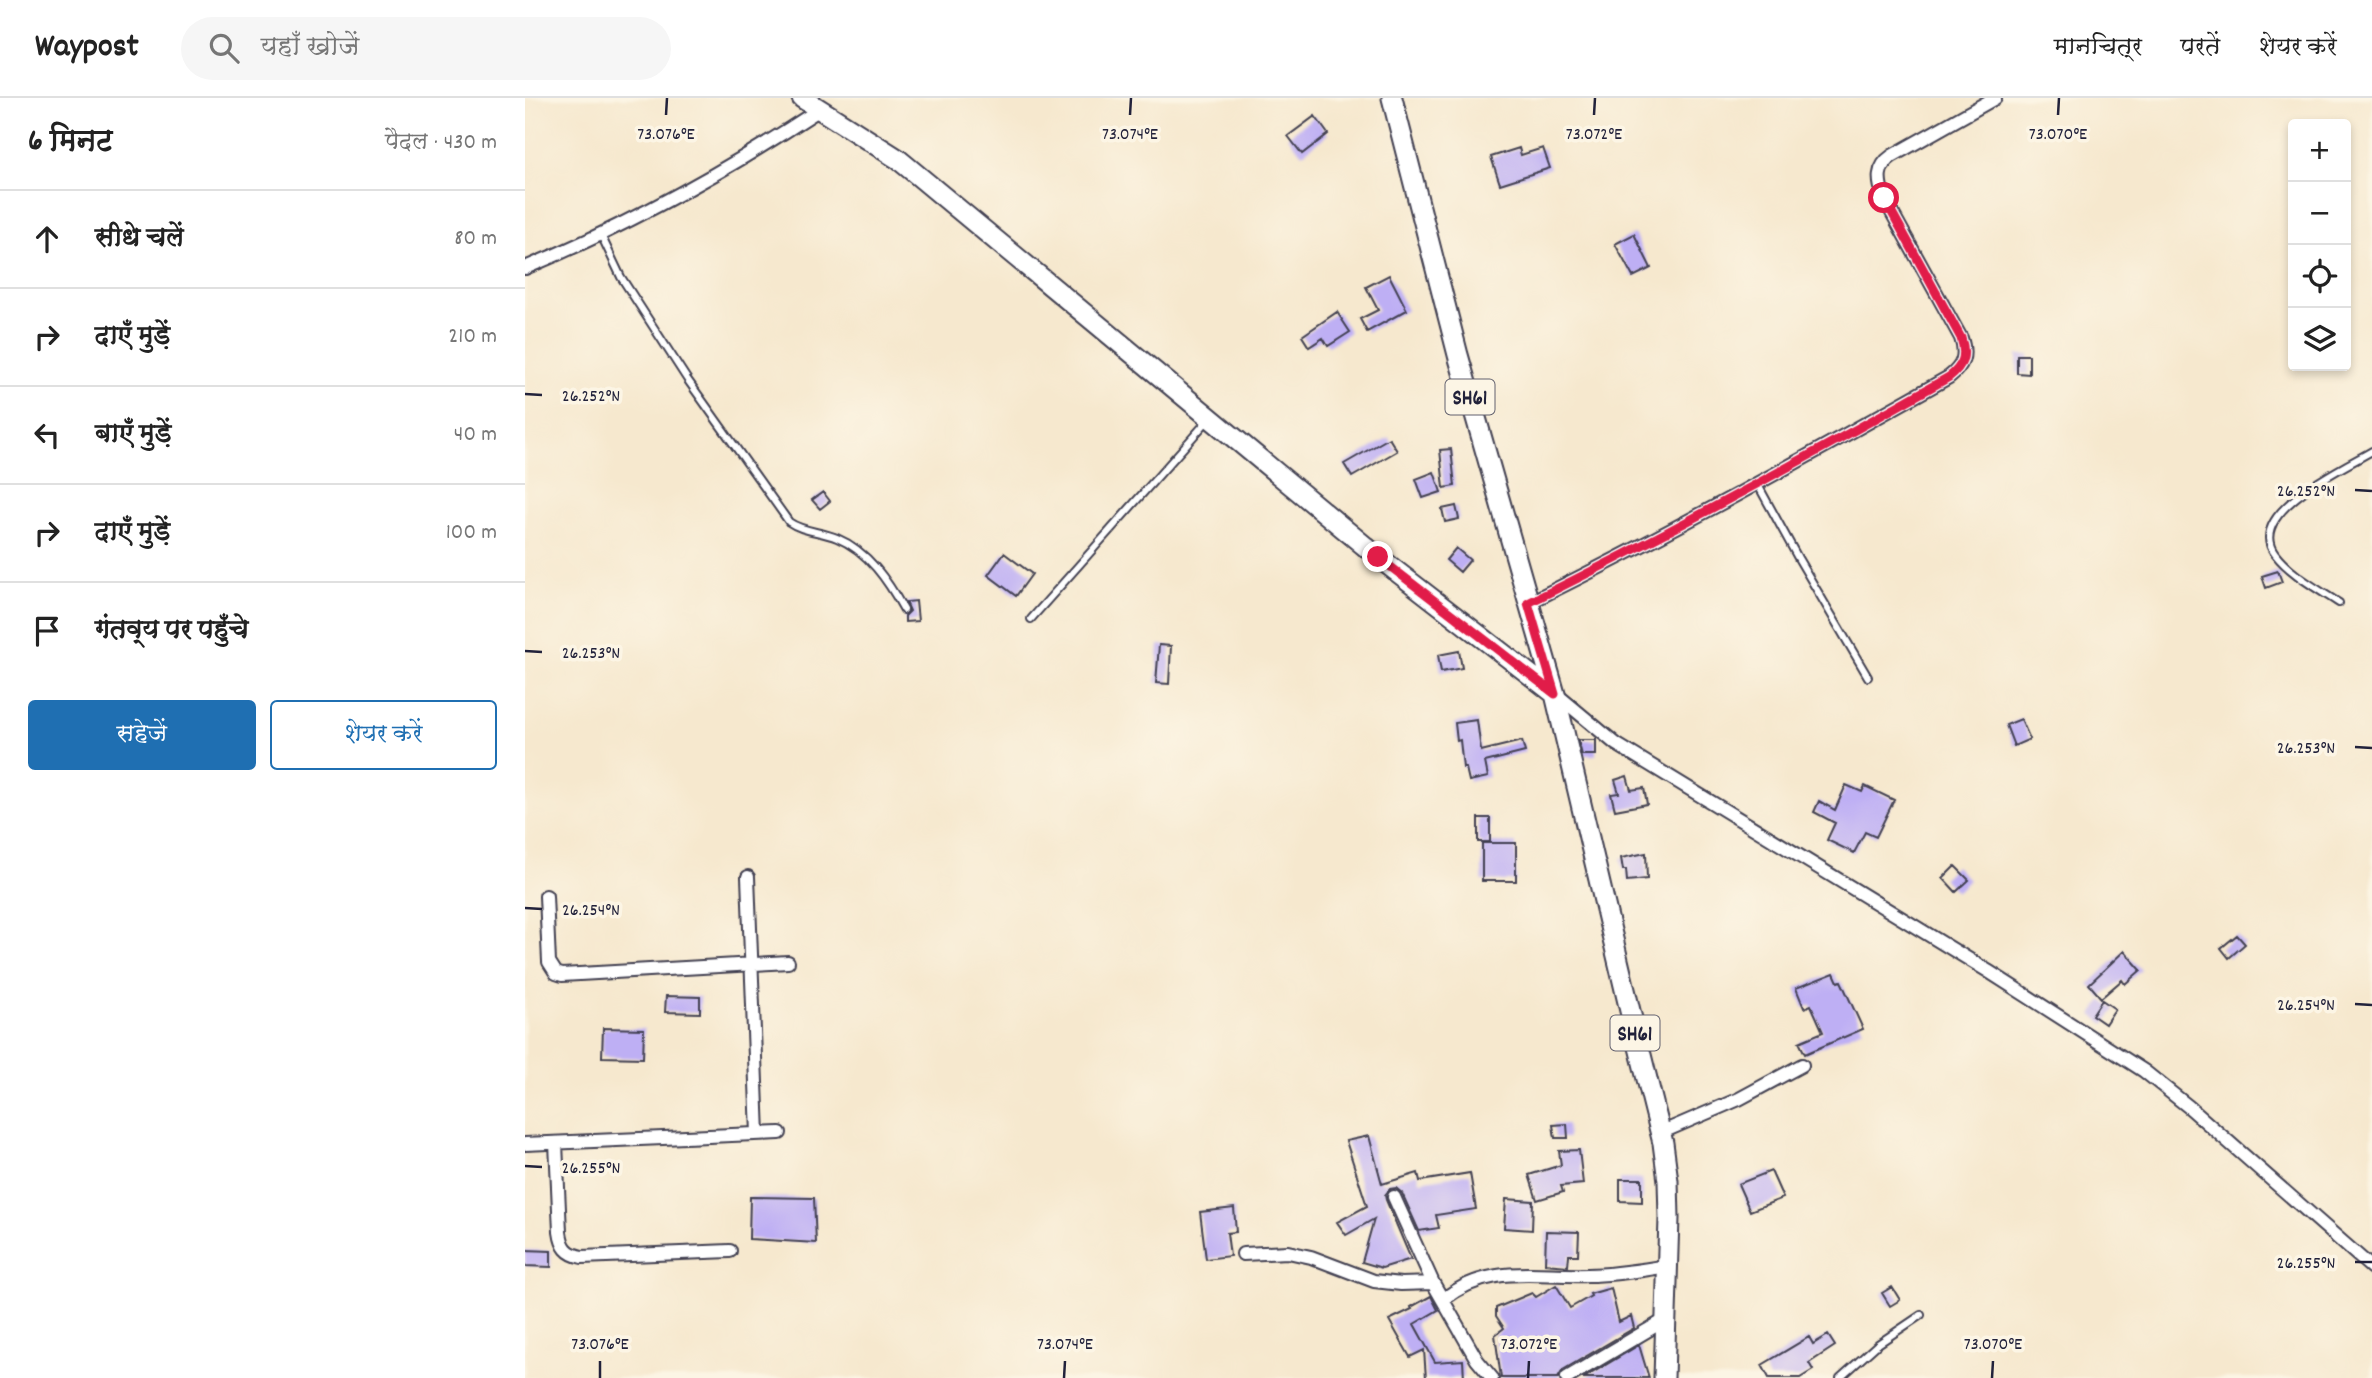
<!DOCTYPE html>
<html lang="hi">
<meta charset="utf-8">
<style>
:root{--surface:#fff;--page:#f6f6f6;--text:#222;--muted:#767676;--line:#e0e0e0;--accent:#1f6fb2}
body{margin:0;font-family:Dekko,"Playpen Sans Deva",sans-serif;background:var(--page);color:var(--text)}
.controls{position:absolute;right:21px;top:21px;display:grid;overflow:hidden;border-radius:7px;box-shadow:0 4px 10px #0003}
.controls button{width:63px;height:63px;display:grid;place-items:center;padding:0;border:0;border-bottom:2px solid var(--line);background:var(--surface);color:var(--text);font:35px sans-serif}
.stop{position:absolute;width:21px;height:21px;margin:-16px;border:5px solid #e11d48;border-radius:50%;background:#fff}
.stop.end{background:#e11d48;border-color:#fff;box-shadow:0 2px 7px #0008}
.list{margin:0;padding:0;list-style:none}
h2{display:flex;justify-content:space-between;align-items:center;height:91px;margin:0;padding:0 28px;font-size:30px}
h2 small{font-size:23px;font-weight:400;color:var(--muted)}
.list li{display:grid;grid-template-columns:46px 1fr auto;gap:21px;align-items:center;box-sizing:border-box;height:98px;padding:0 28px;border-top:2px solid var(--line)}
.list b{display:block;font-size:26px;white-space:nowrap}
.list em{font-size:23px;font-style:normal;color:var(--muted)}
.actions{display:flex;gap:14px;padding:21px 28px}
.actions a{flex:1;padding:16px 0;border:2px solid var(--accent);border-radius:7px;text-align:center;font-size:24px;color:var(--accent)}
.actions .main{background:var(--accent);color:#fff}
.icon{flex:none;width:38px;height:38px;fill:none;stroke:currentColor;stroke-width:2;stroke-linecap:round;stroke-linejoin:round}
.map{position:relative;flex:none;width:1847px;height:1280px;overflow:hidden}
header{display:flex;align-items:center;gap:42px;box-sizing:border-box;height:98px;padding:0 35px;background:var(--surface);border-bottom:2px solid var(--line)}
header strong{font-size:33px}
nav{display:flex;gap:38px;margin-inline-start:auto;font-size:24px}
.search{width:490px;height:63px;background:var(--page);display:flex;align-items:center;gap:18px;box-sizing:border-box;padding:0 24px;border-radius:38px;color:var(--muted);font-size:26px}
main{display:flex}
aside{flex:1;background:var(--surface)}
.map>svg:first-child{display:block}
</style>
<header>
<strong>Waypost</strong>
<div class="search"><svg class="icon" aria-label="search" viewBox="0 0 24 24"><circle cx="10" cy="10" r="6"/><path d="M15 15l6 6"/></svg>यहाँ खोजें</div>
<nav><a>मानचित्र</a><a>परतें</a><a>शेयर करें</a></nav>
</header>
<main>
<aside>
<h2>6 मिनट<small>पैदल · 430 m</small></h2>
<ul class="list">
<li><svg class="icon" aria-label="ahead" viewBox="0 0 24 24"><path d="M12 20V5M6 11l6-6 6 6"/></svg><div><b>सीधे चलें</b></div><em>80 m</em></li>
<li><svg class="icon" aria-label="right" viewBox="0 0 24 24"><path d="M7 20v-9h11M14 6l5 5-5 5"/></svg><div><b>दाएँ मुड़ें</b></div><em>210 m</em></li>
<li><svg class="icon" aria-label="left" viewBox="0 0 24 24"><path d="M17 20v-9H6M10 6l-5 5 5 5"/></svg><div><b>बाएँ मुड़ें</b></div><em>40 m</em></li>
<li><svg class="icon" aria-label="right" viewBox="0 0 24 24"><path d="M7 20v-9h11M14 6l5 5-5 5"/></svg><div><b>दाएँ मुड़ें</b></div><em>100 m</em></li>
<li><svg class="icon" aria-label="arrive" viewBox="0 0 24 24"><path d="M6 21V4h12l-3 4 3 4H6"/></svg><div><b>गंतव्य पर पहुँचे</b></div></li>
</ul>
<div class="actions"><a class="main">सहेजें</a><a>शेयर करें</a></div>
</aside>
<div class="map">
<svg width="1847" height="1280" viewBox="0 0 1847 1280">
<rect width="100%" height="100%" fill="#fcf5e5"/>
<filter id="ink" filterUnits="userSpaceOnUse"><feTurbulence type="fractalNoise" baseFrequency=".0143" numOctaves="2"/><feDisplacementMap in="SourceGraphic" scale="14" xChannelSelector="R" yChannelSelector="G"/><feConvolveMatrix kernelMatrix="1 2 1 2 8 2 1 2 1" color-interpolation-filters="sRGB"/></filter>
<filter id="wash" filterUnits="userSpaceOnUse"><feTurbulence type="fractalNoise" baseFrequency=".00686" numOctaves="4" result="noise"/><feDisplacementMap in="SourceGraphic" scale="28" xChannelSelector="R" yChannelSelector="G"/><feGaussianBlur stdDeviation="1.57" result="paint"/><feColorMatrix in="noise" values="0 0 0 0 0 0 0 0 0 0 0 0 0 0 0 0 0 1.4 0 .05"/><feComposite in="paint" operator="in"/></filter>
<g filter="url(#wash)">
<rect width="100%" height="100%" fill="#f6e8ce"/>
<g id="blocks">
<path fill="#beaff4" d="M790,18L803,36L777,56L763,38Z
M994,50L996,57L1018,50L1025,70L975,86L966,59Z
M1109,136L1126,170L1108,179L1090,146Z
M864,177L882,212L842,234L835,221L853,212L841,189Z
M812,214L825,234L803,248L798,240L784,249L777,238Z
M1492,257H1504V276L1492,275Z
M864,340L872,353L827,379L819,366Z
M926,351L930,388L919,390L915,352Z
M909,374L916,394L898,400L891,381Z
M298,394L305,403L295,411L287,402Z
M931,408L934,421L920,424L917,411Z
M931,450L945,462L935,474L921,462Z
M479,455L507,476L491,498L463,477Z
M1753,473L1757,484L1741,490L1737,478Z
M391,503L393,523L380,524V518L385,513L381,504Z
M634,547L646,548L644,586L631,585Z
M934,553L937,570L916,574L913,557Z
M1496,621L1505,641L1489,648L1481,627Z
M952,622L956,653L997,643L1000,654L960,664L963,679L944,683L941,670H938L935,642L932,643L930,625Z
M1053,642H1071V657H1057Z
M1102,678L1106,692L1119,690L1122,706L1090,712L1086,696L1094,695L1090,682Z
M1321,687L1337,694L1340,688L1369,702L1351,739L1340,734L1329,755L1302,742L1310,725L1289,714L1294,703L1310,712Z
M953,720H965V744H953Z
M957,745H991V783H957Z
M1121,755L1122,781L1102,783L1101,772H1098L1096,760Z
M1430,768L1444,782L1431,794L1418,780Z
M1712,837L1720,846L1704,860L1696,850Z
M1599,853L1616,872L1600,886L1597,882L1576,900L1564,886Z
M1309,875L1313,884L1316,883L1338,931L1280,956L1274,944L1298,934L1286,907L1279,910L1271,890Z
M141,898L175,899V915L140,914Z
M1577,902L1590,911L1580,926L1567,917Z
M78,930L119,931L118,960L77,959Z
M1042,1026L1043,1040H1030L1028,1027Z
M844,1038L857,1086L893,1075L895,1083L945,1075L951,1111L911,1117L914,1130L894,1133L877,1095L871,1090L865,1091L860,1097L861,1102L886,1161L857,1170L837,1164L849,1121L821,1137L812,1124L842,1108L821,1043Z
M1054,1052L1058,1086L1036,1088L1038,1094L1012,1102L1004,1077L1036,1067L1034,1053Z
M1246,1073L1258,1100L1225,1113L1213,1086Z
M1095,1081H1117V1104L1095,1103Z
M225,1099L289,1100L291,1145L224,1141Z
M981,1101L1008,1103L1007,1132L979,1130Z
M709,1110L711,1134L702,1135L705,1158L681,1161L675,1114Z
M1021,1133L1054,1134L1053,1157H1044L1043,1168L1020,1166Z
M0,1152L26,1153V1169L0,1168Z
M1031,1187L1045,1210L1066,1198L1065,1196L1086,1190L1094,1224L1106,1218L1109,1230L1038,1272L1033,1280H976L970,1237L979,1230L971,1218V1210L1007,1195L1011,1199Z
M1367,1189L1375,1202L1365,1208L1357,1195Z
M906,1198L913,1212L889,1226L910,1264L938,1262L939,1280H901L899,1252L885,1259L864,1222L887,1211L886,1209Z
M1303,1237L1310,1248L1284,1265L1288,1272L1275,1280H1244L1237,1267L1284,1239L1288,1246Z
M1114,1247L1124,1280H1059Z"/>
</g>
</g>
<g filter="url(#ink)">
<use href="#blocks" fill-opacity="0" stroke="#424051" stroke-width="2"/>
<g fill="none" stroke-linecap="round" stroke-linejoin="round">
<defs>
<path id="service" d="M76,137L96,179L162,281L264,424C278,434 296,433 312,440C343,453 363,483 379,512
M1233,387L1273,460L1343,579
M1814,505C1793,491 1765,476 1750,456C1719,415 1820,369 1847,353
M506,521L684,321
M1315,1280L1353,1246L1396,1217"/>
<path id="minor" d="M0,170C104,127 201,73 295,11
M1003,505C1146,435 1285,357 1424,279C1438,268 1442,258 1436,240L1359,100C1353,83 1351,69 1367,58L1470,0
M1031,596L1091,646L1463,873L1619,973L1664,1009L1847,1170
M223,779L233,1036
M21,798L24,864L31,875L37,877L263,864
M1135,1035L1214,1001L1277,967
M31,1045L35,1134C37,1149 42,1156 57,1159L205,1153
M0,1046L255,1035
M869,1099L908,1185L952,1262L967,1280
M718,1156L763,1154L786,1159L849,1183L876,1186L908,1185
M919,1201C965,1165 1010,1179 1063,1177C1090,1177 1117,1172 1143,1168
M1042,1280L1140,1222"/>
<path id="primary" d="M277,0L373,61L853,459L1030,596
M867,0L933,257L1030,596L1106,917L1138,1045L1143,1083L1144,1120L1139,1280"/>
</defs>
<use href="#service" stroke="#424051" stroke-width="10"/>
<use href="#minor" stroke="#424051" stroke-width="16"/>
<use href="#primary" stroke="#424051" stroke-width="23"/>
<use href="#service" stroke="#fff" stroke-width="6"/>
<use href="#minor" stroke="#fff" stroke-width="12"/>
<use href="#primary" stroke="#fff" stroke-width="19"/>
</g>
</g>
<g fill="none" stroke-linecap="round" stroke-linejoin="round" filter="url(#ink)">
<path stroke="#e11d48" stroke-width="9" d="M853,459L1030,596L1003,505C1146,435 1285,358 1424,279C1438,268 1442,258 1436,240L1359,100"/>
</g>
<path fill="none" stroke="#22223b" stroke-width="2.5" d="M141,17L142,0M605,17L606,0M1069,17L1070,0M1533,17L1534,0M0,296L17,297M1830,392L1847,393M0,553L17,554M1830,649L1847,650M0,810L17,811M1830,906L1847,907M0,1068L17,1069M1830,1164H1847M75,1280V1263M539,1280L540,1263M1003,1280L1004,1263M1467,1280L1468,1263"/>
<g text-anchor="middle" stroke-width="7" stroke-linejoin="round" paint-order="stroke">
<g fill="#fcf5e5" stroke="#63616e" stroke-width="2">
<rect x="920.5" y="281.5" width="49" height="35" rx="5"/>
<rect x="1085.5" y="917.5" width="49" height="35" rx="5"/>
</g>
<g font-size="21" font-weight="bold" fill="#22223b">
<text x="945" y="306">SH61</text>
<text x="1110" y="942">SH61</text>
</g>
</g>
<g font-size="18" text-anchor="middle" fill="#22223b" stroke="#fcf5e5" stroke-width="7" stroke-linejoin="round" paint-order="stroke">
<text x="141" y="41">73.076°E</text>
<text x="605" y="41">73.074°E</text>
<text x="1069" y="41">73.072°E</text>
<text x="1533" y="41">73.070°E</text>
<text x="66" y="303">26.252°N</text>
<text x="1781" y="398">26.252°N</text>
<text x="66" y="560">26.253°N</text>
<text x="1781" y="655">26.253°N</text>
<text x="66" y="817">26.254°N</text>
<text x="1781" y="912">26.254°N</text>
<text x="66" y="1075">26.255°N</text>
<text x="1781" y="1170">26.255°N</text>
<text x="75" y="1251">73.076°E</text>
<text x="540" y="1251">73.074°E</text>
<text x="1004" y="1251">73.072°E</text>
<text x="1468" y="1251">73.070°E</text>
</g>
</svg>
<div class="controls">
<button>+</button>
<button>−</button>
<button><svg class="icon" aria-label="locate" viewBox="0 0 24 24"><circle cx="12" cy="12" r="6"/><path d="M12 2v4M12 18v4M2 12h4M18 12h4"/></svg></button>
<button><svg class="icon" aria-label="layers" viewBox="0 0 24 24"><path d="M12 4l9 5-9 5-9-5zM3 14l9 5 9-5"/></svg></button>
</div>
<div class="stop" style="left:1359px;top:100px"></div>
<div class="stop end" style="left:853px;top:459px"></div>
</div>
</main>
